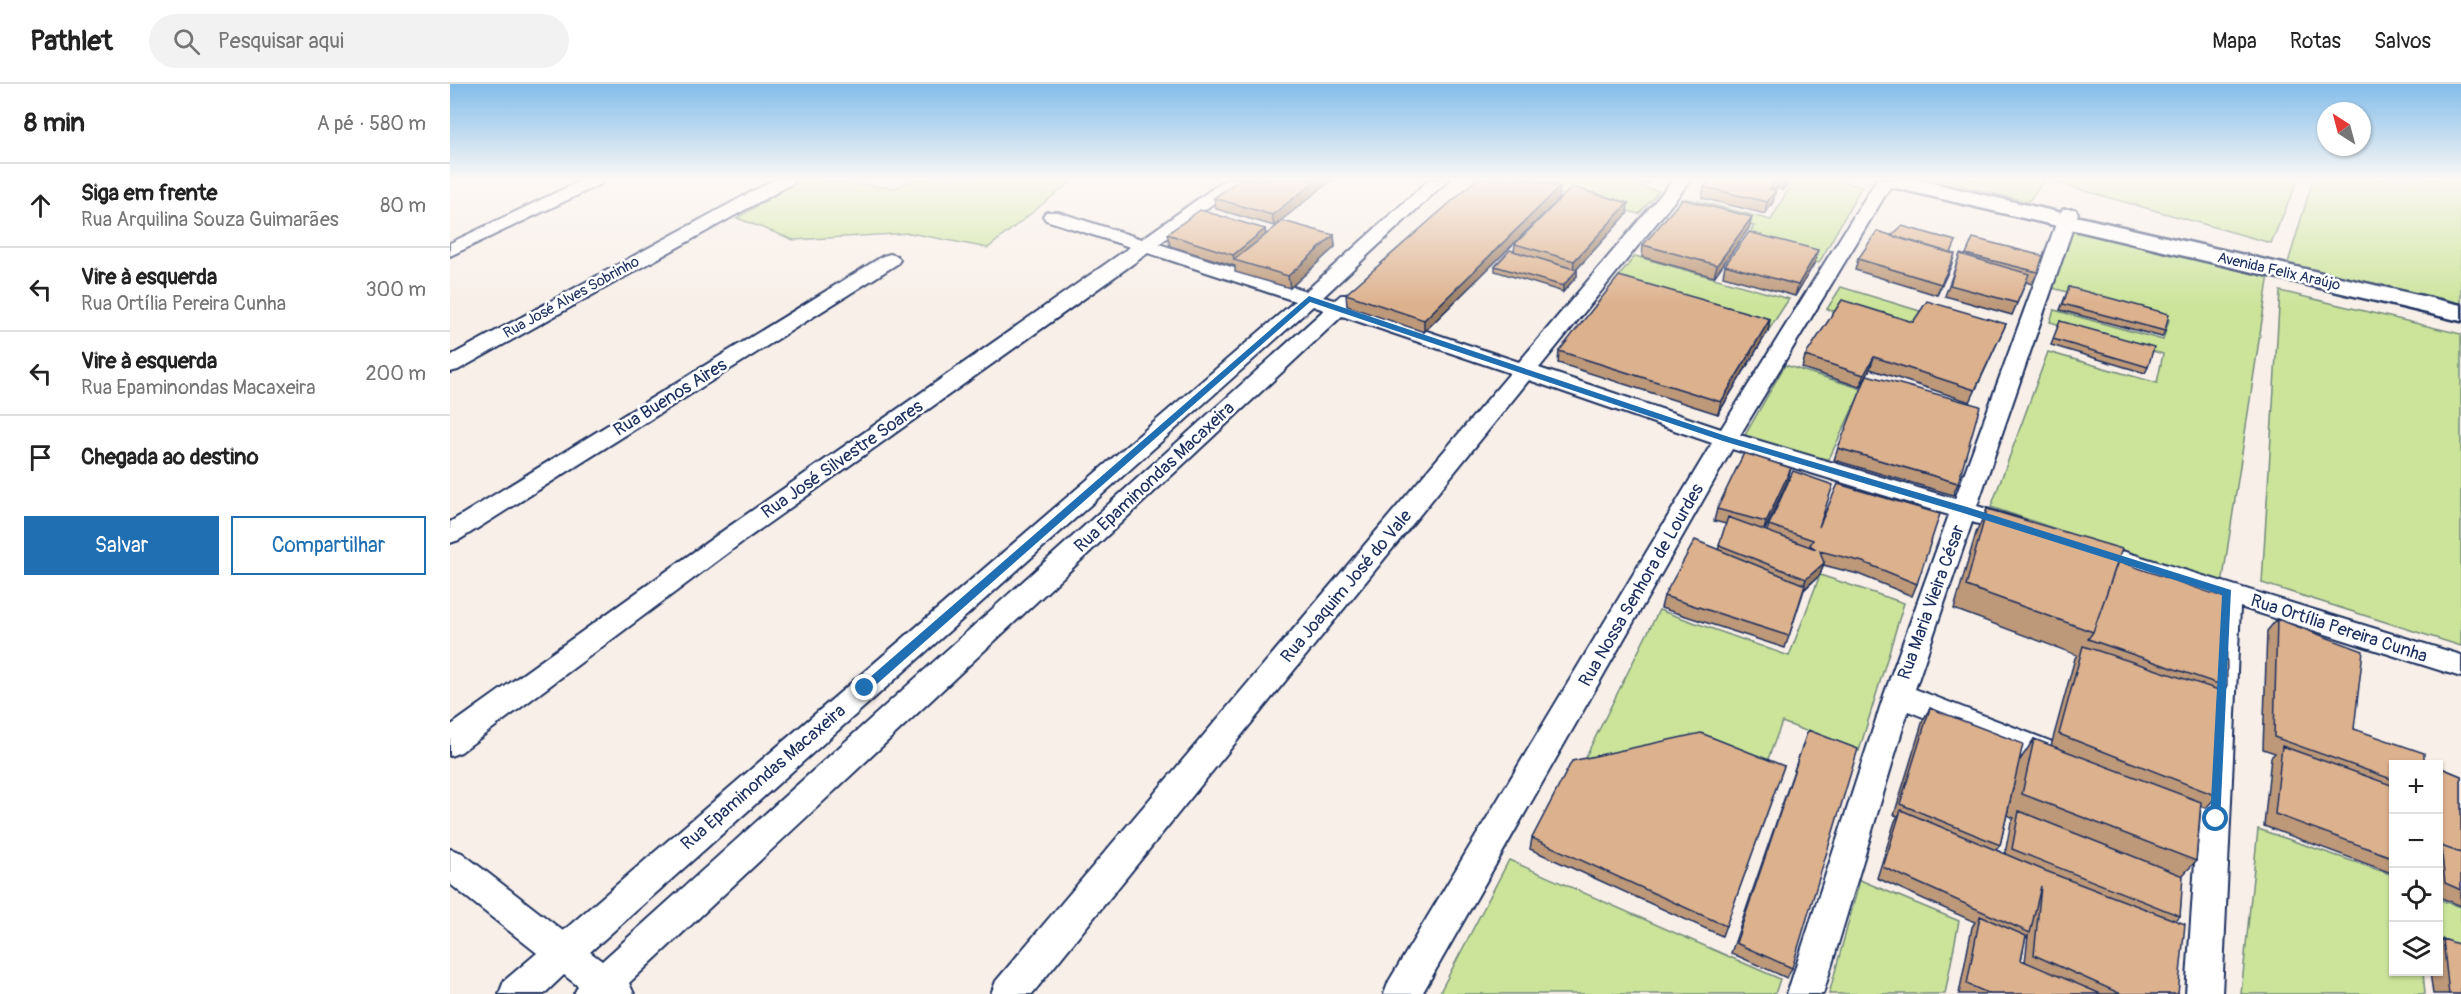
<!DOCTYPE html>
<html lang="pt">
<meta charset="utf-8">
<style>
:root{--surface:#fff;--page:#f2f2f2;--text:#222;--muted:#767676;--line:#e0e0e0;--accent:#1f6fb2}
body{margin:0;font-family:Pangolin,sans-serif;background:var(--page);color:var(--text)}
.controls{position:absolute;right:18px;bottom:18px;display:grid;overflow:hidden;border-radius:0px;box-shadow:0 2px 4px #0004}
.controls button{width:54px;height:54px;display:grid;place-items:center;padding:0;border:0;border-bottom:2px solid var(--line);background:var(--surface);color:var(--text);font:30px sans-serif}
.compass{position:absolute;left:1867px;top:18px;width:54px;height:54px;border-radius:50%;background:var(--surface);box-shadow:0 2px 4px #0004;rotate:324deg}
.stop{position:absolute;width:18px;height:18px;margin:-14px;border:4px solid #1f6fb2;border-radius:50%;background:#fff}
.stop.end{background:#1f6fb2;border-color:#fff;box-shadow:0 2px 6px #0008}
.list{margin:0;padding:0;list-style:none}
h2{display:flex;justify-content:space-between;align-items:center;height:78px;margin:0;padding:0 24px;font-size:26px}
h2 small{font-size:20px;font-weight:400;color:var(--muted)}
.list li{display:grid;grid-template-columns:39px 1fr auto;gap:18px;align-items:center;box-sizing:border-box;height:84px;padding:0 24px;border-top:2px solid var(--line)}
.list b{display:block;font-size:22px;white-space:nowrap}
.list p{margin:0;font-size:20px;white-space:nowrap;color:var(--muted)}
.list em{font-size:20px;font-style:normal;color:var(--muted)}
.actions{display:flex;gap:12px;padding:18px 24px}
.actions a{flex:1;padding:14px 0;border:2px solid var(--accent);border-radius:0px;text-align:center;font-size:21px;color:var(--accent)}
.actions .main{background:var(--accent);color:#fff}
.icon{flex:none;width:33px;height:33px;fill:none;stroke:currentColor;stroke-width:2;stroke-linecap:round;stroke-linejoin:round}
.map{position:relative;flex:none;width:2011px;height:910px;overflow:hidden}
header{display:flex;align-items:center;gap:36px;box-sizing:border-box;height:84px;padding:0 30px;background:var(--surface);border-bottom:2px solid var(--line)}
header strong{font-size:28px}
nav{display:flex;gap:33px;margin-inline-start:auto;font-size:21px}
.search{width:420px;height:54px;background:var(--page);display:flex;align-items:center;gap:15px;box-sizing:border-box;padding:0 21px;border-radius:33px;color:var(--muted);font-size:22px}
main{display:flex}
aside{flex:1;background:var(--surface)}
.map>svg:first-child{display:block}
</style>
<header>
<strong>Pathlet</strong>
<div class="search"><svg class="icon" aria-label="search" viewBox="0 0 24 24"><circle cx="10" cy="10" r="6"/><path d="M15 15l6 6"/></svg>Pesquisar aqui</div>
<nav><a>Mapa</a><a>Rotas</a><a>Salvos</a></nav>
</header>
<main>
<aside>
<h2>8 min<small>A pé · 580 m</small></h2>
<ul class="list">
<li><svg class="icon" aria-label="ahead" viewBox="0 0 24 24"><path d="M12 20V5M6 11l6-6 6 6"/></svg><div><b>Siga em frente</b><p>Rua Arquilina Souza Guimarães</p></div><em>80 m</em></li>
<li><svg class="icon" aria-label="left" viewBox="0 0 24 24"><path d="M17 20v-9H6M10 6l-5 5 5 5"/></svg><div><b>Vire à esquerda</b><p>Rua Ortília Pereira Cunha</p></div><em>300 m</em></li>
<li><svg class="icon" aria-label="left" viewBox="0 0 24 24"><path d="M17 20v-9H6M10 6l-5 5 5 5"/></svg><div><b>Vire à esquerda</b><p>Rua Epaminondas Macaxeira</p></div><em>200 m</em></li>
<li><svg class="icon" aria-label="arrive" viewBox="0 0 24 24"><path d="M6 21V4h12l-3 4 3 4H6"/></svg><div><b>Chegada ao destino</b></div></li>
</ul>
<div class="actions"><a class="main">Salvar</a><a>Compartilhar</a></div>
</aside>
<div class="map">
<svg width="2011" height="910" viewBox="0 0 2011 910">
<rect width="100%" height="100%" fill="#f8efe8"/>
<filter id="ink" filterUnits="userSpaceOnUse"><feTurbulence type="fractalNoise" baseFrequency=".0167" numOctaves="2"/><feDisplacementMap in="SourceGraphic" scale="12" xChannelSelector="R" yChannelSelector="G"/><feConvolveMatrix kernelMatrix="1 2 1 2 8 2 1 2 1" color-interpolation-filters="sRGB"/></filter>
<g filter="url(#ink)">
<path fill="#cbe49a" stroke="#738a7c" stroke-width="1.5" d="M352,95L445,104L465,95H624L538,164L460,149L344,156L287,134Z
M1050,95H1160L1209,107L1189,130Z
M1344,95H1378L1412,102L1369,179L1293,160L1304,142L1229,124L1236,114L1321,136Z
M1485,95H1596L1578,118Z
M1610,95H1843L1848,96L1821,159L1607,99Z
M1863,95H2011V231L1835,189Z
M1623,141L1819,190L1772,501L1541,423L1598,268L1707,299L1713,270L1600,238L1604,226L1713,256L1719,236L1599,203Z
M1185,172L1339,215L1318,247L1162,201Z
M1391,203L1473,228L1459,250L1377,225Z
M1830,207L2011,250V562L1812,499Z
M1335,281L1412,305L1377,379L1294,353Z
M1370,491L1454,519L1409,667L1332,638L1315,683L1131,682L1209,526L1339,572Z
M1808,745L1943,791L1944,888H1973L1975,910H1791Z
M1059,776L1330,895L1325,910H989Z
M1410,796L1509,837L1495,910H1379Z
M1988,815L2011,823V871L1989,863Z"/>
<g fill="none" stroke-linecap="round" stroke-linejoin="round">
<defs>
<path id="street" d="M134,95H156L153,99L0,172V159Z
M325,95H346L343,99L8,286L0,288V272Z
M776,95H796L709,160L856,207L980,95H999L873,213L885,216L891,211H905L908,215L902,222L1069,278L1224,95H1242L1089,284L1271,345L1427,95H1445L1290,351L1505,415L1610,129L1613,125H1625L1628,129L1527,422L1576,437L1580,443L1576,449L1567,452L1522,438L1465,605L1623,666L1627,675L1623,684L1612,688L1458,627L1373,910H1337L1434,611L1499,431L1282,365L972,910H934L939,897L1262,359L1079,296L582,910H541L546,897L1060,289L892,232L179,899L184,910H124L128,902L114,891L94,910H49L54,897L87,869L0,800V765L12,769L113,847L845,217L698,169L295,456L11,668L0,672V642L277,444L680,163L596,136L593,132L596,128H608L692,155ZM863,222L874,226L152,877L140,868Z
M440,170L447,172L450,176L447,180L9,456L0,459V438L433,172Z
M1636,456L2011,571V593L1790,523L1772,910H1736L1763,515L1627,472L1623,465L1627,458Z"/>
<path id="secondary" d="M1426,95H1465L2011,221V237L1437,102L1429,100Z"/>
</defs>
<use href="#street" stroke="#1b2f5e" stroke-width="4"/>
<use href="#secondary" stroke="#1b2f5e" stroke-width="5"/>
<use href="#street" fill="#fff" fill-rule="evenodd"/>
<use href="#secondary" fill="#fff" fill-rule="evenodd"/>
</g>
<path fill="#bd9879" stroke="#1b2f5e" stroke-width="1.5" fill-rule="evenodd" d="M883,95L824,142L766,125L764,114Z
M1179,95H1202L1197,100Z
M1261,95H1342L1332,106L1327,104L1325,106L1323,118L1315,130L1252,114L1254,103Z
M1109,115L974,248L897,222L896,210Z
M1177,130L1126,186H1127V192L1113,208L1045,187V182L1064,167L1065,160Z
M1302,133L1299,144L1264,193L1192,173L1193,161Z
M815,145L816,151H884L885,163L840,204L785,188V182L720,162L717,150Z
M1502,169L1501,182L1487,211L1405,186L1408,175Z
M1510,170L1515,172L1516,170L1588,188L1582,200L1576,198L1562,231L1495,212Z
M1365,178L1345,212L1273,192L1275,181Z
M1619,203L1715,247L1712,253L1610,226Z
M1320,235L1318,247L1268,330L1108,279L1109,267Z
M1610,237L1698,283L1695,289L1601,261Z
M1463,238L1556,240L1520,318L1420,285L1410,303L1352,284L1355,272Z
M1388,364L1508,399L1503,411L1384,376Z
M1338,396L1315,446L1317,447L1319,441L1369,443L1467,500L1462,512L1408,490L1373,481L1370,491L1354,506L1335,564L1211,524L1214,512L1268,466L1276,440L1264,437L1267,425Z
M1537,425L1668,477L1777,603L1769,613L1767,712L1756,724L1751,722L1746,777L1732,792L1730,832L1725,837L1728,910H1509L1522,843L1525,838L1427,794L1445,737L1448,732L1444,731L1473,636L1480,624L1570,676L1584,655L1601,662L1625,574L1627,571L1504,525L1526,449ZM1564,699L1557,731L1564,734L1561,738L1555,770L1546,766L1550,761ZM1578,852L1575,878L1571,876L1575,855Z
M1827,535L1904,645L1974,678L1944,681V790L1814,742L1821,673L1825,669L1813,665L1817,547Z
M1358,646L1342,884L1337,894L1281,869Z
M1334,682L1272,852L1080,765L1082,754Z
M1989,683L2011,692V822L1989,813Z
M1993,855L2011,910H1983L1980,888H1989V858Z"/>
<path fill="#9a7c63" stroke="#1b2f5e" stroke-width="1.5" d="M868,95H883L824,142L822,131Z
M1328,95H1329L1327,104L1317,116L1320,105Z
M1334,95H1342L1332,106Z
M1110,103L1109,115L974,248V236Z
M1326,106L1323,118L1315,130L1317,118Z
M1178,119L1177,130L1123,189L1124,177Z
M1302,133L1299,144L1264,193L1267,181Z
M815,145L816,157L784,176L783,171Z
M884,151L885,163L840,204L838,192Z
M1368,166L1365,178L1345,212L1348,201Z
M1505,170L1501,182L1487,211L1491,200Z
M1127,186V192L1113,208V202Z
M1320,235L1318,247L1268,330L1271,318Z
M1424,273L1420,285L1410,303L1414,291Z
M1341,384L1338,396L1313,450L1316,438Z
M1374,479L1370,491L1352,507L1356,495Z"/>
<path fill="#dcb18d" stroke="#1b2f5e" stroke-width="1.5" d="M790,95H868L822,131L764,114Z
M1027,95H1078L1110,103L974,236L896,210Z
M1261,95H1328L1320,105L1326,106L1317,118L1254,103Z
M1122,103L1178,119L1124,177L1065,160Z
M1232,115L1302,133L1267,181L1193,161Z
M750,126L815,145L783,171L717,150Z
M833,137L884,151L838,192L784,176Z
M1452,142L1506,157L1501,169L1441,152Z
M1427,147L1505,170L1491,200L1408,175Z
M1299,148L1368,166L1348,201L1275,181Z
M1523,154L1593,172L1588,188L1516,170Z
M1060,166L1127,186L1113,202L1045,182Z
M1510,170L1579,190L1567,219L1500,201Z
M1169,192L1320,235L1271,318L1109,267Z
M1619,203L1719,230L1715,247L1613,220Z
M1392,216L1463,238L1477,217L1556,240L1525,306L1424,273L1414,291L1355,272Z
M1610,237L1704,263L1698,283L1603,255Z
M1417,291L1530,322L1508,399L1388,364Z
M1294,369L1341,384L1316,438L1267,425Z
M1343,387L1383,401L1369,443L1388,400L1490,430L1467,500L1413,478L1370,467L1374,479L1356,495L1269,461L1278,433L1366,465L1360,461L1363,456L1319,441Z
M1537,425L1672,465L1643,548L1516,502Z
M1245,456L1355,501L1339,552L1214,512Z
M1668,477L1776,514L1777,603L1638,555L1643,548Z
M1827,535L1913,567L1904,645L1974,669V681H1944V696L1824,653Z
M1633,562L1769,606L1767,712L1609,650Z
M1480,624L1573,660L1550,761L1450,720Z
M1358,646L1408,665L1342,884L1286,859Z
M1251,649L1334,682L1276,842L1082,754L1122,677Z
M1584,655L1751,718L1746,777L1572,710Z
M1832,662L1944,702V774L1825,730Z
M1989,683L2011,692V769L1991,762L1989,764Z
M1451,726L1593,786L1735,840L1728,910H1671L1584,871L1591,802L1580,849L1433,783Z
M1569,727L1733,792L1730,832L1562,765Z
M1991,762L2011,769V806L1995,799Z
M1530,832L1576,852L1571,876L1651,910H1540L1517,900Z
M1993,855L2011,861V910H1999Z"/>
</g>
<linearGradient id="sky" x2="0" y2="1"><stop stop-color="#83bdea"/><stop offset="0.43" stop-color="#fcf8f5"/><stop offset="1" stop-color="#fcf8f5" stop-opacity="0"/></linearGradient>
<rect width="2011" height="222" fill="url(#sky)"/>
<path fill="#1f6fb2" d="M859,212L1279,353L1517,423L1781,506L1770,739L1766,741L1760,735L1772,511L1510,428L1273,357L860,218L419,607H411V601Z"/>
<g text-anchor="middle" stroke-width="5" stroke-linejoin="round" paint-order="stroke">
<g font-size="15" fill="#1b2f5e" stroke="#fff">
<text transform="translate(1829 187) rotate(13)" y="5">Avenida Felix Araújo</text>
<text transform="translate(121 213) rotate(-29)" y="5">Rua José Alves Sobrinho</text>
</g>
<g font-size="18" fill="#1b2f5e" stroke="#fff">
<text transform="translate(220 313) rotate(-32)" y="6">Rua Buenos Aires</text>
<text transform="translate(392 375) rotate(-35)" y="6">Rua José Silvestre Soares</text>
<text transform="translate(704 393) rotate(-43)" y="6">Rua Epaminondas Macaxeira</text>
<text transform="translate(1191 501) rotate(-60)" y="6">Rua Nossa Senhora de Lourdes</text>
<text transform="translate(896 502) rotate(-50)" y="6">Rua Joaquim José do Vale</text>
<text transform="translate(1481 518) rotate(-70)" y="6">Rua Maria Vieira César</text>
<text transform="translate(1889 544) rotate(18)" y="6">Rua Ortília Pereira Cunha</text>
<text transform="translate(313 693) rotate(-41)" y="6">Rua Epaminondas Macaxeira</text>
</g>
</g>
</svg>
<div class="controls">
<button>+</button>
<button>−</button>
<button><svg class="icon" aria-label="locate" viewBox="0 0 24 24"><circle cx="12" cy="12" r="6"/><path d="M12 2v4M12 18v4M2 12h4M18 12h4"/></svg></button>
<button><svg class="icon" aria-label="layers" viewBox="0 0 24 24"><path d="M12 4l9 5-9 5-9-5zM3 14l9 5 9-5"/></svg></button>
</div>
<svg class="compass" viewBox="-18 -18 36 36"><path d="M0-13l5 13h-10z" fill="#e53935"/><path d="M0 13l5-13h-10z" fill="#767676"/></svg>
<div class="stop" style="left:1766px;top:735px"></div>
<div class="stop end" style="left:415px;top:604px"></div>
</div>
</main>
